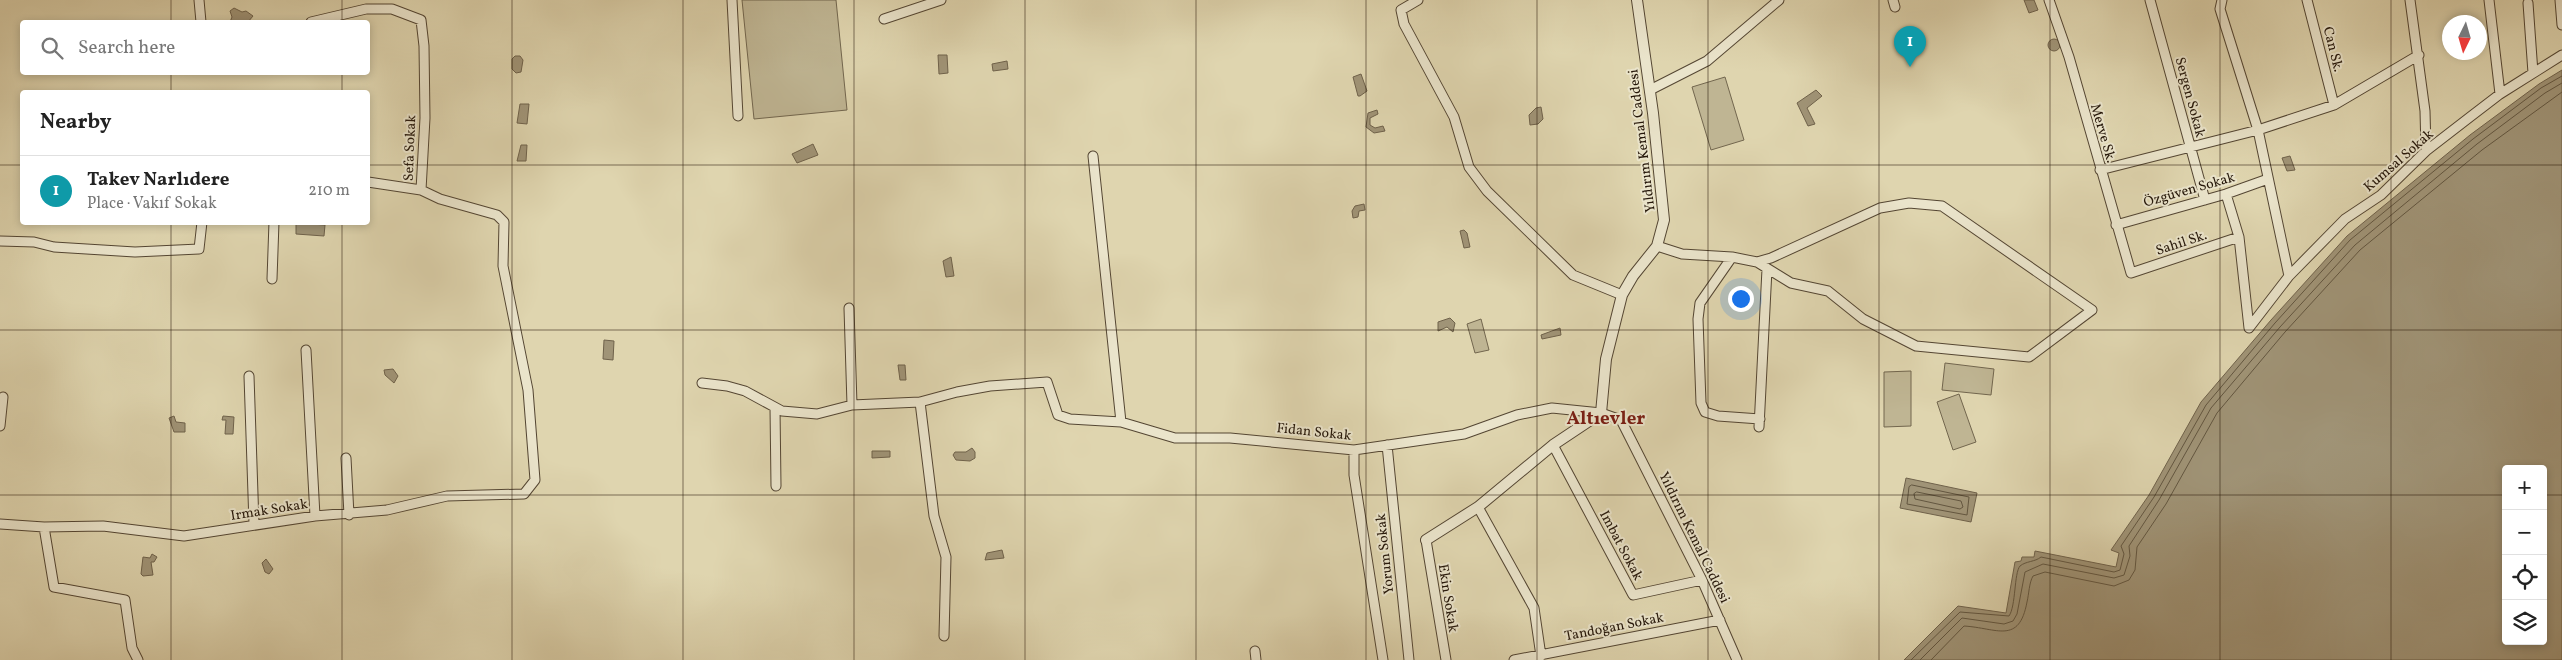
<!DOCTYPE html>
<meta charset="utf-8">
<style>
:root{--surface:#fff;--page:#f2f2f2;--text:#222;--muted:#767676;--line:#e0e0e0;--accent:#1a73e8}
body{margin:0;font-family:Vollkorn,serif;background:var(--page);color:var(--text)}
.controls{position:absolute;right:15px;bottom:15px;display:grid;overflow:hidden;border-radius:5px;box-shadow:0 2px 8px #0003}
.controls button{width:45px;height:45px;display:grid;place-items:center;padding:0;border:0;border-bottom:1px solid var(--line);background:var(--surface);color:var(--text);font:25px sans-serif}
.compass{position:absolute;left:2442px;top:15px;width:45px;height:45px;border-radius:50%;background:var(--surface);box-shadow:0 2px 8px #0003;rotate:185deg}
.you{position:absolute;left:1740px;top:298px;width:18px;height:18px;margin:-12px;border:4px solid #fff;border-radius:50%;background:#1a73e8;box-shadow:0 0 0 8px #1a73e833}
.badge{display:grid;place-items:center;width:32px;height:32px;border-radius:50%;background:var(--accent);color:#fff;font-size:16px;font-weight:700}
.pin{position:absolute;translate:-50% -41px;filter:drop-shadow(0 1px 2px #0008)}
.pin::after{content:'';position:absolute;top:26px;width:18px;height:15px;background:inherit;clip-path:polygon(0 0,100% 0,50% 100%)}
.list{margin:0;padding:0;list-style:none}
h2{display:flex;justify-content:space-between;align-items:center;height:65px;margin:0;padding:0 20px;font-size:21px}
h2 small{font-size:16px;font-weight:400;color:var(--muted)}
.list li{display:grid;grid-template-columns:32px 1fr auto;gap:15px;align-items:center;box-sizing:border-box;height:70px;padding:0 20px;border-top:1px solid var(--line)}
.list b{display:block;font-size:19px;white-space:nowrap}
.list p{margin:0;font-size:16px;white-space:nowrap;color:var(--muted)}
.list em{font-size:16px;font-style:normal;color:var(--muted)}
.icon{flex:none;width:28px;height:28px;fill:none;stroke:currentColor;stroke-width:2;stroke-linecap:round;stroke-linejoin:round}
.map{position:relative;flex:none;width:2562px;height:660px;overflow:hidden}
.search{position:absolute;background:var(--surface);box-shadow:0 2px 8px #0003;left:20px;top:20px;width:350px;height:55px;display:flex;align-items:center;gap:12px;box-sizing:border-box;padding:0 18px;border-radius:5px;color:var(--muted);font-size:19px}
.panel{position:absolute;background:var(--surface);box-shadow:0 2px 8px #0003;left:20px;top:90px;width:350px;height:135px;border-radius:5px}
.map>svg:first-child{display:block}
</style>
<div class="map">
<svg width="2562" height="660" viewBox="0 0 2562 660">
<rect width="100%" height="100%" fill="#dfd5af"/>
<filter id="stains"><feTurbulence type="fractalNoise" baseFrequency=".004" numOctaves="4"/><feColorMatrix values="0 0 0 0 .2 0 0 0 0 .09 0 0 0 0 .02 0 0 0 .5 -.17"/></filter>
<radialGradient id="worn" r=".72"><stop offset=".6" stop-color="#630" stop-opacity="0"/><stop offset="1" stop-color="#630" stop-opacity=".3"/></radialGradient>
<path fill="#bfb593" stroke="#72664e" d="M742,0H836L847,110L754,119Z
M1725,77L1744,140L1711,150L1692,87Z
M1481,319L1489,350L1475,353L1467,324Z
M1945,363L1994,369L1991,395L1942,390Z
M1911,371V426L1884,427V372Z
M1959,394L1976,442L1953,450L1937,402Z"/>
<path fill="#a09477" stroke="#6f624b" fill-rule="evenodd" d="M2024,0H2034L2038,10L2029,13Z
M234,8L242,12L246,11L253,16L248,22H230L232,17L230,11Z
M2048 45a6 6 0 1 1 12 0a6 6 0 1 1-12 0Z
M938,55H947L948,73L939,74Z
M515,56H520L523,60L521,72L516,73L512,69V59Z
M1007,61L1008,69L993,71L992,64Z
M2562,70V660H1904L1958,606L2006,613L2015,562L2021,561L2022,557H2034L2035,551L2116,567L2119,553L2111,550L2149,495L2201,402L2271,320L2347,236L2470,135L2539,84ZM2506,469H2543V641H2506Z
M1361,74L1367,91L1360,96H1358L1353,77Z
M1816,90L1822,96L1807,108L1815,124L1808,126L1797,103Z
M520,104H529L527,124L517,123Z
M1541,107L1543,119L1538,124L1530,125L1529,115L1536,108Z
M1377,110L1378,114L1370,118V125L1375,128L1383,126L1385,131L1374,133L1366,127L1368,113Z
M813,144L818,155L797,163L792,154Z
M521,145H527L526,161H517Z
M2290,156L2295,170L2287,171L2282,158Z
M1364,204L1365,210L1359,211L1358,217L1353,218L1352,211L1355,206Z
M296,223L325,225L324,236L296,234Z
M1464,230L1467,233L1470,247L1464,248L1460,231Z
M951,257L954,276L946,277L943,261Z
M1450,318L1455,323L1453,332L1447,327L1438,331V322Z
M1560,328L1561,335L1542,339L1541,335Z
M604,340L614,341L613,360L603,359Z
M898,365H905L906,380H900Z
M393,369L398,376L394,383L385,375L384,370Z
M174,416L176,422L185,423V432H174L169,418Z
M223,416L234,417L233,434H225L226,420H222Z
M972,448L975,452V458L970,461L956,460L953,455L955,452H966Z
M872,451H890V457L872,458Z
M1906,478L1977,493L1971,522L1900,508Z
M1607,513L1614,526L1607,530L1600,516Z
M1002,550L1004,558L985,560L987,553Z
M152,554L157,557L154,562H151L153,575L143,576L141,574L143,557L150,558Z
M266,559L273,569L269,574L265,572L262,563Z"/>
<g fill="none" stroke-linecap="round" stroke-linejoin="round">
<path stroke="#625640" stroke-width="1" d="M1912,485L1969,497L1967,515L1907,504L1909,487Z
M1917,492L1961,501L1963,507L1960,509L1915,499L1914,494Z
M1911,660L1960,612L2009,616C2016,606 2014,573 2020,566C2026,561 2035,562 2041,557L2114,572L2120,570L2124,554L2121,546L2154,497L2206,405L2275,323L2350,240L2473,139L2541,88L2562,76
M1920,660L1962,618L2004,624L2013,621L2017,614L2025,572L2043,564L2114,578L2124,575L2130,556L2129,546L2159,500L2211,408L2280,327L2355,245L2477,144L2545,93L2562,83
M1931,660L1964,626C1997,628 2019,645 2027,602C2029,594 2029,583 2033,576L2045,572L2114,586L2129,580L2135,570L2137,547L2166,504L2217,413L2285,332L2360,250L2482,150L2562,92"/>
<defs>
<path id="minor" d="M199,0L201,22
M732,0L738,116
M1418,0L1401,10L1404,24L1454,117L1469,167L1487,191L1573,275L1622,295
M1893,0L1895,7
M2049,0L2069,57L2131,273L2239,237
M2150,0L2205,200
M2222,0L2220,9L2258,130L2289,276
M2307,0L2334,105
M2410,0L2425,111L2426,151
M2489,0L2500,94
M2560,0L2562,25
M2528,3L2533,73
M884,19L941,0
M1650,90L1707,61L1779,0
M1093,156L1121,422
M2100,170L2258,130L2334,105L2419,55
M368,182L421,190
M2226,194L2239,237L2249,328
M2116,225L2226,194L2268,179
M0,241L34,242L54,247L135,252L199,249L202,222
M1657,246L1682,254L1732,257L1757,262L1791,283L1828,291L1863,319L1916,346L2029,357L2092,310L1942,206L1909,203L1880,208L1771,258L1757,262
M1732,257L1700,303L1698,319L1701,403L1705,412L1718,416L1760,419
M272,279L274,222
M849,308L852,405
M2249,328L2289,276L2345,219L2381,195L2426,151L2470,117L2500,94L2562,55
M306,350L315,516
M249,376L254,524
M702,383L727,386L745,391L782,411L817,414L852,405L920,402L957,392L990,386L1047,382L1058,415L1070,419L1121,422L1175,438H1230L1354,450L1464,434L1517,415L1552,408L1601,413L1621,420L1702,580L1737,660
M920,402L934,516L946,557L944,636
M775,408L776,486
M0,426L3,397
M1759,427L1767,269
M1387,445L1409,660
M1553,445L1633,595L1702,580
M1354,450V475L1383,660
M346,458L349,515
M1478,507L1534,608L1541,656
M0,524L44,527L103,526L184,536L315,516L387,510L447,496L524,494L535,480L528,390L503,266L504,222L497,215L440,199L421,190L425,118L424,46L421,20L392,9H366L311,22
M44,527L54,587L125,600L132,648L138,660
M1426,540L1446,660
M1255,651L1256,660
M1514,660L1720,620"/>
<path id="tertiary" d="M1426,540L1478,507L1553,445L1601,413L1606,359L1622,295L1633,276L1657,246L1664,220L1653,113L1637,0"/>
</defs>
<use href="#minor" stroke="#544633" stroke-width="11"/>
<use href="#tertiary" stroke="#544633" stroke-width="12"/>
<use href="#minor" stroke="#eae4cb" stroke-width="9"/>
<use href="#tertiary" stroke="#eae4cb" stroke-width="10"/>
</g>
<path fill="none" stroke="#25170a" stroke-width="1" stroke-opacity="0.55" d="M171,0V22M342,0V22M512,0V660M683,0V660M854,0V660M1025,0V660M1196,0V660M1366,0V660M1537,0V660M1708,0V660M1879,0V660M2050,0V660M2220,0V660M2391,0V660M171,72V92M342,72V92M0,165H22M368,165H2562M171,222V660M342,222V660M0,330H2562M0,495H2506M2543,495H2562"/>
<g text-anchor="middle" stroke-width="4" stroke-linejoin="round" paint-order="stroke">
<g font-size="14" fill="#25170a" stroke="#eae4cb">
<text transform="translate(2334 49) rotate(76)" y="5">Can Sk.</text>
<text transform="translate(2191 97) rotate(75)" y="5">Sergen Sokak</text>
<text transform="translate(2104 133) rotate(74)" y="5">Merve Sk.</text>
<text transform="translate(1641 141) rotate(-97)" y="5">Yıldırım Kemal Caddesi</text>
<text transform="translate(409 148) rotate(-88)" y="5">Sefa Sokak</text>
<text transform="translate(2398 160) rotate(-41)" y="5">Kumsal Sokak</text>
<text transform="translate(2189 189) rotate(-16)" y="5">Özgüven Sokak</text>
<text transform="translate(2181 242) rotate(-18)" y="5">Sahil Sk.</text>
<text transform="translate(1314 431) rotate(6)" y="5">Fidan Sokak</text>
<text transform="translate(269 509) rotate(-9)" y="5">Irmak Sokak</text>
<text transform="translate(1695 537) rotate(64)" y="5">Yıldırım Kemal Caddesi</text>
<text transform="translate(1622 545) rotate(62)" y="5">Imbat Sokak</text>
<text transform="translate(1384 554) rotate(-96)" y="5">Yorum Sokak</text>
<text transform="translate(1449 598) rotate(81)" y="5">Ekin Sokak</text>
<text transform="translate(1614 626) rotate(-11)" y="5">Tandoğan Sokak</text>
</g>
<g font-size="19" font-weight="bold" fill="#7a1f14" stroke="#eae4cb">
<text x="1606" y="424">Altıevler</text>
</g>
</g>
<rect width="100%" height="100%" filter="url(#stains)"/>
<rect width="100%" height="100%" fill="url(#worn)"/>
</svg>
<div class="controls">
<button>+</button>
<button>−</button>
<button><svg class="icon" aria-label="locate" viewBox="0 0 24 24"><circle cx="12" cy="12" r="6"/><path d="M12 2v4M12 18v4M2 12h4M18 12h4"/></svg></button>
<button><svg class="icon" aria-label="layers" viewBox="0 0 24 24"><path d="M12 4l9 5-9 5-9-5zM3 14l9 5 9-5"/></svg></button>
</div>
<svg class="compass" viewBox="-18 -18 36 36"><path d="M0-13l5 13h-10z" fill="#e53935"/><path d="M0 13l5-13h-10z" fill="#767676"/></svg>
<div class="you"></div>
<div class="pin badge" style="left:1910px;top:67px;background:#0f9aa8">1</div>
<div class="search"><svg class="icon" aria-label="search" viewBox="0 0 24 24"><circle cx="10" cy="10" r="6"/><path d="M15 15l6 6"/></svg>Search here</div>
<section class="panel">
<h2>Nearby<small></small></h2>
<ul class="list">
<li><span class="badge" style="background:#0f9aa8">1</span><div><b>Takev Narlıdere</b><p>Place · Vakıf Sokak</p></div><em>210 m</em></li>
</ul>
</section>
</div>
